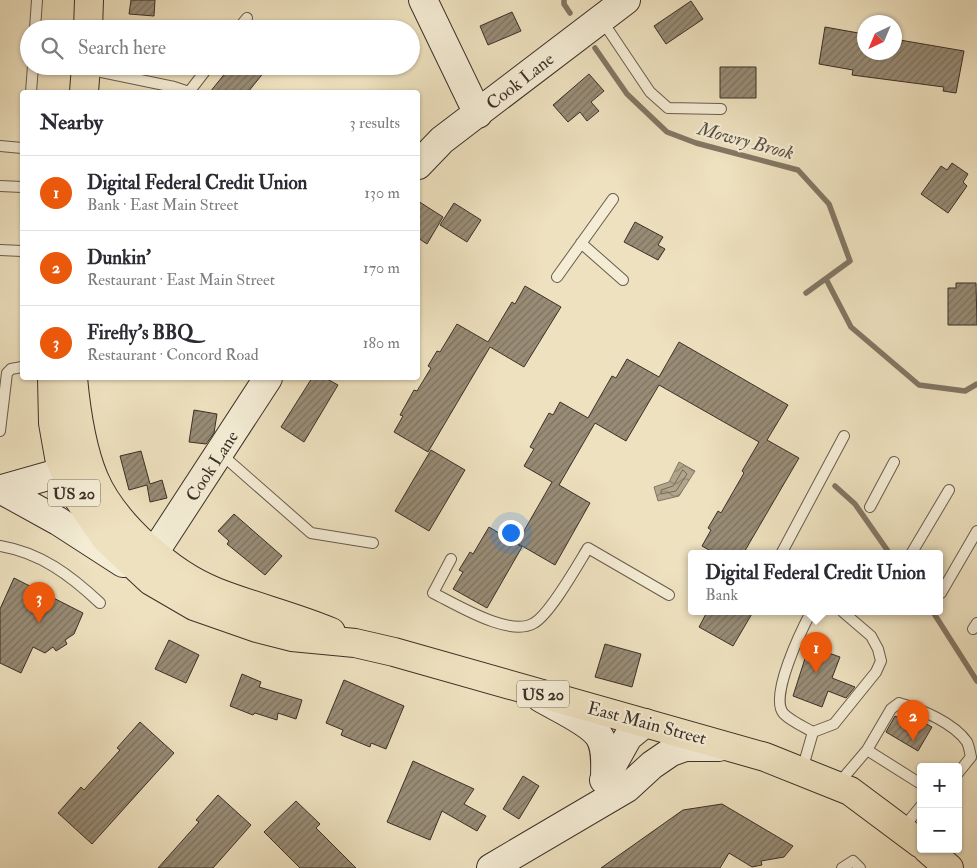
<!DOCTYPE html>
<meta charset="utf-8">
<style>
:root{--surface:#fff;--page:#f2f2f3;--text:#2b2b33;--muted:#7c7c81;--line:#e1e1e2;--accent:#ea580c}
body{margin:0;font-family:"IM FELL Double Pica",serif;background:var(--page);color:var(--text)}
.controls{position:absolute;right:15px;bottom:15px;display:grid;overflow:hidden;border-radius:5px;box-shadow:0 1px 4px #0004}
.controls button{width:45px;height:45px;display:grid;place-items:center;padding:0;border:0;border-bottom:1px solid var(--line);background:var(--surface);color:var(--text);font:25px sans-serif}
.compass{position:absolute;left:857px;top:15px;width:45px;height:45px;border-radius:50%;background:var(--surface);box-shadow:0 1px 4px #0004;rotate:224deg}
.you{position:absolute;left:510px;top:532px;width:18px;height:18px;margin:-12px;border:4px solid #fff;border-radius:50%;background:#1a73e8;box-shadow:0 0 0 8px #1a73e833}
.badge{display:grid;place-items:center;width:32px;height:32px;border-radius:50%;background:var(--accent);color:#fff;font-size:16px;font-weight:700}
.pin{position:absolute;translate:-50% -41px;filter:drop-shadow(0 1px 2px #0008)}
.pin::after{content:'';position:absolute;top:26px;width:18px;height:15px;background:inherit;clip-path:polygon(0 0,100% 0,50% 100%)}
.popup{position:absolute;left:688px;top:550px;width:255px;height:65px;box-sizing:border-box;display:grid;place-content:center;border-radius:5px;background:var(--surface);filter:drop-shadow(0 1px 4px #0005);font-size:16px;white-space:nowrap;color:var(--muted)}
.popup b{font-size:19px;color:var(--text)}
.popup::after{content:'';position:absolute;left:50%;top:100%;margin-left:-10px;border:10px solid transparent;border-top-color:var(--surface)}
.list{margin:0;padding:0;list-style:none}
h2{display:flex;justify-content:space-between;align-items:center;height:65px;margin:0;padding:0 20px;font-size:21px}
h2 small{font-size:16px;font-weight:400;color:var(--muted)}
.list li{display:grid;grid-template-columns:32px 1fr auto;gap:15px;align-items:center;box-sizing:border-box;height:75px;padding:0 20px;border-top:1px solid var(--line)}
.list b{display:block;font-size:19px;white-space:nowrap}
.list p{margin:0;font-size:16px;white-space:nowrap;color:var(--muted)}
.list em{font-size:16px;font-style:normal;color:var(--muted)}
.icon{flex:none;width:28px;height:28px;fill:none;stroke:currentColor;stroke-width:2;stroke-linecap:round;stroke-linejoin:round}
.map{position:relative;flex:none;width:977px;height:868px;overflow:hidden}
.search{position:absolute;background:var(--surface);box-shadow:0 1px 4px #0004;left:20px;top:20px;width:400px;height:55px;display:flex;align-items:center;gap:12px;box-sizing:border-box;padding:0 18px;border-radius:28px;color:var(--muted);font-size:19px}
.panel{position:absolute;background:var(--surface);box-shadow:0 1px 4px #0004;left:20px;top:90px;width:400px;height:290px;border-radius:5px}
.map>svg:first-child{display:block}
</style>
<div class="map">
<svg width="977" height="868" viewBox="0 0 977 868">
<defs>
<pattern id="water-waves" width="16" height="10" patternUnits="userSpaceOnUse" patternTransform="scale(1.25)"><rect width="16" height="10" fill="#b1a58b"/><path d="M0 5q4-4 8 0t8 0" fill="none" stroke="#918772"/></pattern>
<pattern id="building-hatch" width="6" height="6" patternUnits="userSpaceOnUse" patternTransform="scale(1.25)"><rect width="6" height="6" fill="#988c76"/><path d="M-1 1l2-2M0 6l6-6M5 7l2-2" fill="none" stroke="#7d7361"/></pattern>
</defs>
<rect width="100%" height="100%" fill="#eee1bf"/>
<filter id="stains"><feTurbulence type="fractalNoise" baseFrequency=".004" numOctaves="4"/><feColorMatrix values="0 0 0 0 .2 0 0 0 0 .09 0 0 0 0 .02 0 0 0 .5 -.17"/></filter>
<radialGradient id="worn" r=".72"><stop offset=".6" stop-color="#630" stop-opacity="0"/><stop offset="1" stop-color="#630" stop-opacity=".3"/></radialGradient>
<path fill="url(#water-waves)" stroke="#827663" d="M679,462L695,471L679,496L658,501L654,487L669,482Z"/>
<g fill="none" stroke-linecap="round" stroke-linejoin="round">
<path stroke="#766a59" stroke-width="1" d="M683,470L687,474L676,491L661,494V490L673,486Z"/>
<path stroke="#827663" stroke-width="5.5" d="M564,0V4L570,13
M595,48L627,94L667,132L696,143L798,170L829,204L850,261L806,293
M826,279L851,327L919,385L965,391L977,384
M835,486L855,504L890,554
M933,612L977,681"/>
</g>
<path fill="url(#building-hatch)" stroke="#3b3027" d="M131,0H155L154,16L129,14Z
M691,1L703,19L666,44L654,26Z
M512,12L521,31L488,45L480,26Z
M825,27L864,34V52H894V39L964,51L956,93L943,91L944,87L852,75L853,70L819,64Z
M231,66H269L248,92H210Z
M720,67H756V98H720Z
M589,74L604,91L591,102L599,111L587,121L580,112L568,122L553,105Z
M952,163L968,174L963,182L967,186L948,213L921,194L941,166L947,170Z
M418,201L443,217L427,244L418,238Z
M454,203L481,220L467,242L440,225Z
M635,222L663,237L658,245L665,249L658,260L624,242Z
M956,283H976L977,325H948V288H956Z
M525,286L561,307L524,367L490,347L428,452L394,432L403,416L400,415L414,390L417,391L431,368L428,366L437,351L440,352L457,324L488,342L512,302L515,304Z
M679,342L788,405L767,440L799,458L743,554H716L702,546L711,530L708,528L718,511L721,513L744,473L742,471L759,442L659,385L626,441L595,423L559,485L590,503L555,565L517,543L552,482L524,466L534,449L530,447L549,413L553,415L560,402L588,418L612,376L616,378L627,359L659,377Z
M312,378H325L338,385L304,442L281,427Z
M194,410L217,414L214,433L206,444L189,442Z
M431,450L465,470L429,531L395,511Z
M141,451L150,484L162,480L167,498L150,502L147,485L129,490L120,456Z
M234,514L282,556L265,575L227,544L229,541L218,531Z
M489,527L522,547L487,608L453,589L463,572L459,570L470,552L473,554Z
M14,578L83,613L74,634L65,640L67,644L56,651L53,647L45,653L33,647L21,673L0,663V609Z
M707,612H753L733,646L699,627Z
M169,640L199,655L186,683L155,669Z
M605,644L641,654L632,687L595,677Z
M809,646L840,657L832,678L855,687L846,698L828,691L822,707L793,696Z
M242,674L261,682L259,687L302,700L296,719L278,713L277,720L255,713L253,715L230,706Z
M344,680L404,706L386,749L371,743L370,747L341,735L343,730L326,723Z
M902,711L932,727L918,751L886,732L895,716L899,718Z
M140,722L174,753L92,844L58,813L81,787L84,790L120,750L117,748Z
M413,761L474,789L464,804L486,816L477,831L442,811L430,840L387,822Z
M523,776L539,786L519,819L503,809Z
M218,795L251,825L213,868H158L199,822L196,820Z
M296,801L320,824L316,828L356,868H300L264,832Z
M722,804L793,846L784,857L761,861L762,865L752,867L729,853L720,868H601L683,810Z"/>
<g fill="none" stroke-linecap="round" stroke-linejoin="round">
<defs>
<path id="lane" d="M601,19L650,92L668,108L721,109
M35,29L37,0
M238,29L247,18
M87,69L174,87L189,92L209,66
M31,92L33,66
M0,146L22,148
M0,186L22,187
M581,243L623,280
M0,250L22,251
M557,277L613,199
M0,431L7,373L11,369L22,367
M221,454L311,533L373,543
M870,507L894,462
M0,546C41,553 70,575 100,603
M781,554L844,436
M911,554L949,490
M451,559L433,593C456,604 510,638 534,623C550,614 577,566 588,548L669,595
M941,593L977,531
M811,612C802,629 768,698 784,714C791,721 804,727 813,732L834,724L876,672L881,661L878,649L871,636L843,612
M973,629L977,623
M867,750L891,709L899,703C921,709 954,723 967,742C969,746 970,753 971,757L958,773
M802,770L813,732
M838,784L867,750L921,784
M903,828L921,806
M842,868L853,861L860,868"/>
<path id="secondary" d="M423,0L478,114
M418,165L442,140L626,0
M0,489L58,521L123,563
M2,489L55,474L86,484
M154,553L268,378
M541,698C556,707 590,722 599,736C607,748 605,765 605,779
M604,780L628,737L645,723
M491,868L627,788L652,765L671,752L685,747H719"/>
<path id="primary" d="M88,29L89,0
M84,92L86,66
M52,378L53,423L59,457L73,491L106,539L151,581L194,606L257,628L292,637L355,643L394,652L765,757L850,791L921,844
M73,378C76,410 81,447 94,478C113,523 170,574 216,592C254,607 293,616 331,632
M927,849L949,868"/>
</defs>
<use href="#lane" stroke="#685c4d" stroke-width="12"/>
<use href="#secondary" stroke="#3b3027" stroke-width="30"/>
<use href="#primary" stroke="#3b3027" stroke-width="30"/>
<use href="#lane" stroke="#f4ecd5" stroke-width="10"/>
<use href="#secondary" stroke="#f4ecd5" stroke-width="28"/>
<use href="#primary" stroke="#eee1bf" stroke-width="28"/>
</g>
<g text-anchor="middle" stroke-width="4.5" stroke-linejoin="round" paint-order="stroke">
<g fill="#f4ecd5" stroke="#72685b" stroke-width="1">
<rect x="48" y="479.5" width="52" height="27" rx="4"/>
<rect x="517" y="680.5" width="52" height="27" rx="4"/>
</g>
<g font-size="16" font-weight="bold" fill="#3b3027">
<text x="74" y="499">US 20</text>
<text x="543" y="700">US 20</text>
</g>
<g font-size="18" fill="#3b3027" stroke="#f4ecd5">
<text transform="translate(520 81) rotate(-38)" y="6">Cook Lane</text>
<text transform="translate(212 466) rotate(-57)" y="6">Cook Lane</text>
<text transform="translate(647 723) rotate(15)" y="6">East Main Street</text>
</g>
<g font-size="19" font-style="italic" fill="#584d40" stroke="#f4ecd5">
<text transform="translate(746 140) rotate(15)" y="7">Mowry Brook</text>
</g>
</g>
<rect width="100%" height="100%" filter="url(#stains)"/>
<rect width="100%" height="100%" fill="url(#worn)"/>
</svg>
<div class="controls">
<button>+</button>
<button>−</button>
</div>
<svg class="compass" viewBox="-18 -18 36 36"><path d="M0-13l5 13h-10z" fill="#e53935"/><path d="M0 13l5-13h-10z" fill="#7c7c81"/></svg>
<div class="you"></div>
<div class="pin badge" style="left:816px;top:673px">1</div>
<div class="popup"><b>Digital Federal Credit Union</b>Bank</div>
<div class="pin badge" style="left:913px;top:741px">2</div>
<div class="pin badge" style="left:39px;top:623px">3</div>
<div class="search"><svg class="icon" aria-label="search" viewBox="0 0 24 24"><circle cx="10" cy="10" r="6"/><path d="M15 15l6 6"/></svg>Search here</div>
<section class="panel">
<h2>Nearby<small>3 results</small></h2>
<ul class="list">
<li><span class="badge">1</span><div><b>Digital Federal Credit Union</b><p>Bank · East Main Street</p></div><em>130 m</em></li>
<li><span class="badge">2</span><div><b>Dunkin'</b><p>Restaurant · East Main Street</p></div><em>170 m</em></li>
<li><span class="badge">3</span><div><b>Firefly's BBQ</b><p>Restaurant · Concord Road</p></div><em>180 m</em></li>
</ul>
</section>
</div>
